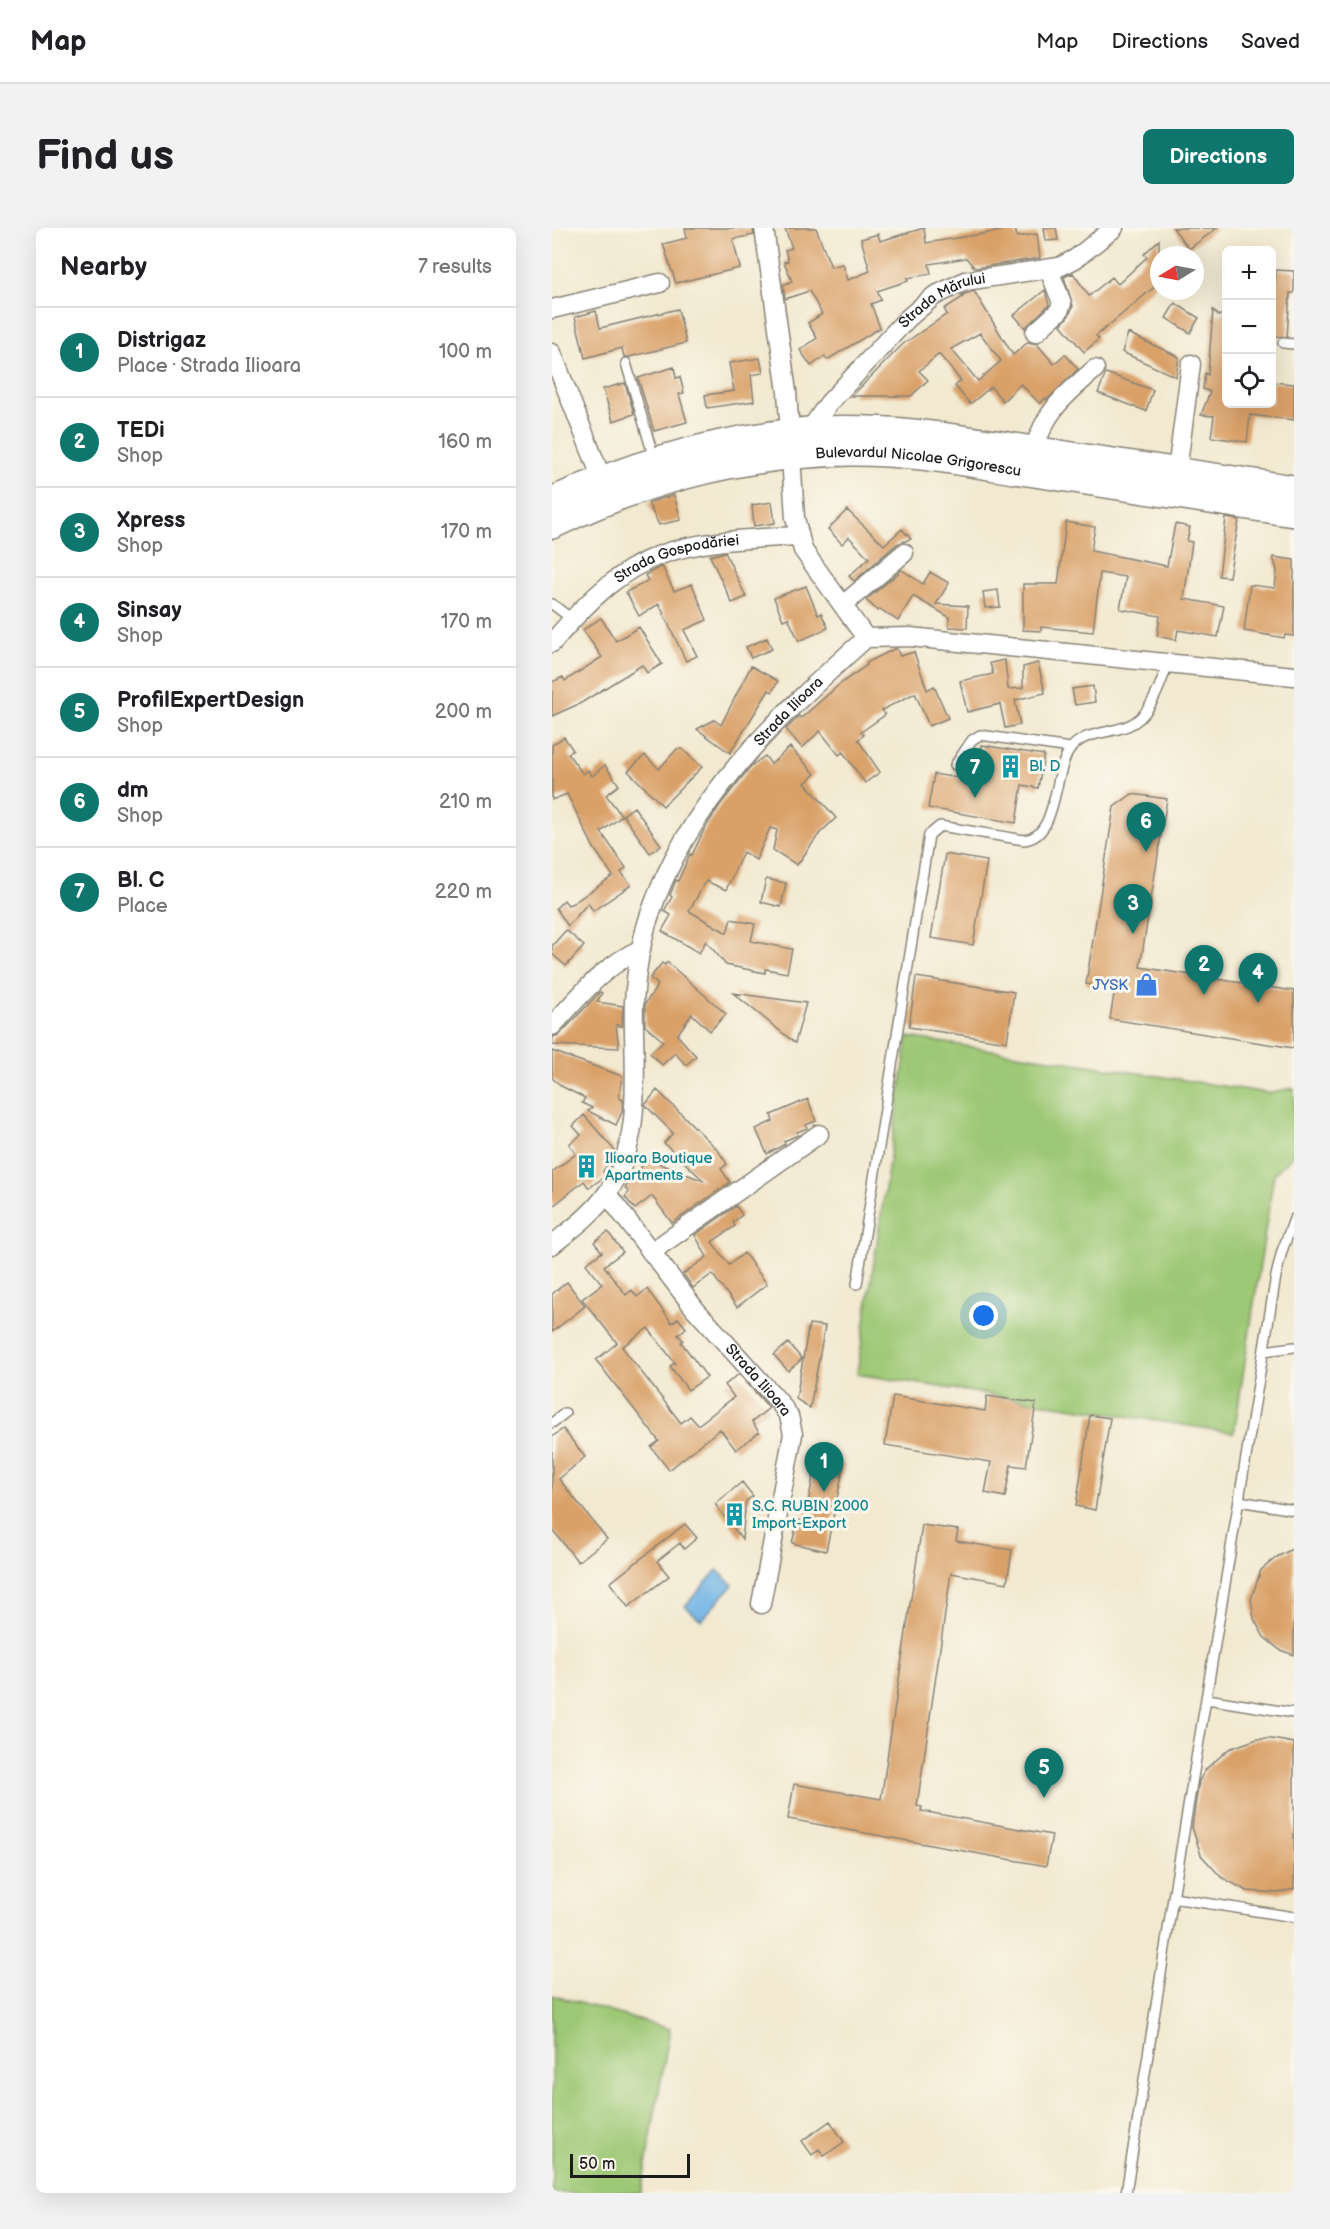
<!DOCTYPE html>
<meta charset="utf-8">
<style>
:root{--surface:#fff;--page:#f2f2f2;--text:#202124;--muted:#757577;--line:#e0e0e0;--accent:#0f766e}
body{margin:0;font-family:"Balsamiq Sans",sans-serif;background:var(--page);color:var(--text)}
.controls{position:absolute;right:18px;top:18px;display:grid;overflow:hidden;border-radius:9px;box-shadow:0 6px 24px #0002}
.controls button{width:54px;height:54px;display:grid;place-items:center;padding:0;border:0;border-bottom:2px solid var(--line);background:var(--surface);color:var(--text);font:30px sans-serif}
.compass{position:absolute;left:598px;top:18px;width:54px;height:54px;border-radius:50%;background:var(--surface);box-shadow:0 6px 24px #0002;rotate:260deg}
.scale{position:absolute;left:18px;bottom:15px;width:120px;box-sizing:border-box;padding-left:6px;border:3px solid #1c1c1c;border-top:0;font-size:16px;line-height:21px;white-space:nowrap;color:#1c1c1c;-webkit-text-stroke:4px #fbf7ec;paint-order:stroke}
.you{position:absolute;left:432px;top:1088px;width:21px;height:21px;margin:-15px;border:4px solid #fff;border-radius:50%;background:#1a73e8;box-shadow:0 0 0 9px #1a73e833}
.badge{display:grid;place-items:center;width:39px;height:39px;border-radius:50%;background:var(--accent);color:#fff;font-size:20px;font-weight:700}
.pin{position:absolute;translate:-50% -50px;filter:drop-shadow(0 2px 3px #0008)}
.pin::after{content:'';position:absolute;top:32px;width:21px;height:18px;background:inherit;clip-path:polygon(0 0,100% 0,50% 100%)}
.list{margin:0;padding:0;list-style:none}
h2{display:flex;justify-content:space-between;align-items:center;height:78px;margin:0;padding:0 24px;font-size:26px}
h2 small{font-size:20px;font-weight:400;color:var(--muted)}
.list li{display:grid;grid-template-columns:39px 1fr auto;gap:18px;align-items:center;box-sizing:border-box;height:90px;padding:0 24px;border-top:2px solid var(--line)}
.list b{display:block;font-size:22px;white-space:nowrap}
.list p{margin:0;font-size:20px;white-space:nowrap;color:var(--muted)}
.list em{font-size:20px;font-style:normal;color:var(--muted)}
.icon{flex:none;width:33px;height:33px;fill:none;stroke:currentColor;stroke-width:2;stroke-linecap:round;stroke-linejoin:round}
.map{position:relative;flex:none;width:742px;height:1965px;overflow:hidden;border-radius:9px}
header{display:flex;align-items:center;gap:36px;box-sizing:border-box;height:84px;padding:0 30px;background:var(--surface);border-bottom:2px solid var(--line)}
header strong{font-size:28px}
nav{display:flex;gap:33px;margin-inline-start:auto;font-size:21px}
.intro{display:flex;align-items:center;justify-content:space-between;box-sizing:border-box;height:144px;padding:0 36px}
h1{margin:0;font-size:42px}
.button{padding:15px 27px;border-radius:9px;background:var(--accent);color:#fff;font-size:21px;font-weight:700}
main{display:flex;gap:36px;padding:0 36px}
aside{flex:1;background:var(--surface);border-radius:9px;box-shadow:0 6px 24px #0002}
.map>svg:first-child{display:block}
</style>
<header>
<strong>Map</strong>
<nav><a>Map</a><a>Directions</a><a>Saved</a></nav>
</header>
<div class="intro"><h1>Find us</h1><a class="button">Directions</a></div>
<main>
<aside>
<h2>Nearby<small>7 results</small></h2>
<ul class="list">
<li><span class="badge">1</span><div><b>Distrigaz</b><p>Place · Strada Ilioara</p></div><em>100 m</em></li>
<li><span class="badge">2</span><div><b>TEDi</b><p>Shop</p></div><em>160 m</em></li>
<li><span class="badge">3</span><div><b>Xpress</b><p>Shop</p></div><em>170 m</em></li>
<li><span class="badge">4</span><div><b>Sinsay</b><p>Shop</p></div><em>170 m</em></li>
<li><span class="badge">5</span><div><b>ProfilExpertDesign</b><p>Shop</p></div><em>200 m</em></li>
<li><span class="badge">6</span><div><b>dm</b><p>Shop</p></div><em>210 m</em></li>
<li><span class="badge">7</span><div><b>Bl. C</b><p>Place</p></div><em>220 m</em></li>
</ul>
</aside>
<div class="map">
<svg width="742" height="1965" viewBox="0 0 742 1965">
<rect width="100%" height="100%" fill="#fbf7ec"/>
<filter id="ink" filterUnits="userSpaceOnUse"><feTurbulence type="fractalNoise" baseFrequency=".0167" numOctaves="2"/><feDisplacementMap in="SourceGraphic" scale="12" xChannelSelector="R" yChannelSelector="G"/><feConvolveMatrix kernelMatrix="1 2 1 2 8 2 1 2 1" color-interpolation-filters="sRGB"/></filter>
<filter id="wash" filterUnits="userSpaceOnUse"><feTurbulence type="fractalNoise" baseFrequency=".008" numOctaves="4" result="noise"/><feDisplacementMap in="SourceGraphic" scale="24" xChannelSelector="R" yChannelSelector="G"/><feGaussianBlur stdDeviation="1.35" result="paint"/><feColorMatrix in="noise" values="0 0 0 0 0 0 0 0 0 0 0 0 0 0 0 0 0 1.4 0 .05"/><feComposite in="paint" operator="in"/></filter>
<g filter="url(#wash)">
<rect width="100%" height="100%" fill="#f2e9d0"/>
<path fill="#9dc874" stroke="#5c7248" stroke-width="1.5" d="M356,809L716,865L742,860V926L722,946L682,1205L305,1146Z
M0,1767L118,1801L89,1965H0Z"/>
<path fill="#6eb2e4" stroke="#456780" stroke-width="1.5" d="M165,1342L181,1357L149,1392L133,1378Z"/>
<g id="blocks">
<path fill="#d9a068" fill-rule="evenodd" d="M133,0H201L202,7L181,11L188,40L124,55L111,16L135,10Z
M233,0H264L279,39L291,36L296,52L318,43L309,11L326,6L328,13L372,0L374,15L448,3V0H463L465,9L485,6L488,30L423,40L414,30L377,36L379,46L355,50L356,53L325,63L329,72L319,76L328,100L275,132L273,128L259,138L248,122L265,110L256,95L270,86L257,63L233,71L231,57L240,53L232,34L236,33L233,22L240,20Z
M492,0H504L506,12L494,13Z
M621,0H665L637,21Z
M607,12V55L544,108L547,111L532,124L509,97L517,87L521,78L512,49L521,45L537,68L560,49L566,56L595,29L592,26Z
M724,42L742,43V65H738L735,109L720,108V72H722Z
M493,62L497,77L473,100L462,87Z
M422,63L461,127L476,114L485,116L502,136L513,126L526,141L495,172L493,170L488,176L469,156L451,173L439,159L418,176L403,158L409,153L387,126L367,143L376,152L359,168H300L351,116L395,86L392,81L411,69L410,67ZM428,105L449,133L426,153L399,121Z
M623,75L647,90L638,105L614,90Z
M126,81L134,115L77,129H72L70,120L33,130L23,89L44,83L48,100Z
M661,82L667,88L675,82V176H720V154L742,156V192L698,187L695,214L659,209L662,188L649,187L658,164L651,161L653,145L656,147Z
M576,105L627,129L624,149L570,124Z
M208,130L211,145L199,147L202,173L155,180L153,167L182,163L177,135Z
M122,139L124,150L128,149L132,165L127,166L135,194L102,203L86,150Z
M554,145L601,162L594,183L546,165Z
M73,155L82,186L61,193L51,161Z
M122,267L129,292L107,297L96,275Z
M220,274L223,295L202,298L200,277Z
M295,282L332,317L350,301L359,311L345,316L302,353L297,348L317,330L297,309L290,316L276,301Z
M674,290L687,292L677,349L667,348Z
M514,294L543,299L539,323L615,338L623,296L638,299L635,313L640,314L632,371L672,378L666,409L626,402L624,412L605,408L608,388L568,381L574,349L548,345L541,404L489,399V403L471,402V356H506Z
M173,324L194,369L180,375L158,328Z
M721,329L742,332V408L733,407L732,410L692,403L698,357L723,360L725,342Z
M110,338L122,363L140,356L155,392L132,402L145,428L134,433L107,376L87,388L74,364L96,353L93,347Z
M350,342L371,356L378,344L397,355L384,376L416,378L415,400L397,399V389L361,368L346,393L328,381L326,383L314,372Z
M254,358L266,387L269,385L276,400L247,413L236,390L231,392L222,370Z
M446,362L448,379L433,380L431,364Z
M49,390L64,413L87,399L110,436L95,445L90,437L29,475L0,488V454L11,449L13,453L50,429L31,402Z
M215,410L220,421L199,430L194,419Z
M342,421H345L348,428L362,424L375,462L382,458L396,490L377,498L363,465L330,482L333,487L309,504L312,507L306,512L328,544L313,555L291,524L287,527L268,503L250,520L234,501L247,488L249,490L288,456L315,437L314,435Z
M453,432L456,461L471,460V439L486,435L493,465L463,472L468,497L453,500L448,476L415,484L408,453L441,446L438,435Z
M199,438L226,453L220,464L217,462L178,525L145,501L162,492L169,497Z
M541,458L543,474L523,477L520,461Z
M12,509L21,522L16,526L31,546L36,542L40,548L53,537L67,557L54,567L70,588L49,604L74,640L69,644L79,657L41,683L36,675L16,698L4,680L12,672L16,677L21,675L61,648L42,620L15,566L0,572V517Z
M430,517L492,527L486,560L470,557L464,595L376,580L382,546L425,553L428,544Z
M238,519L263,546L253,555L284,590L268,605L245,637L221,622L225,602L218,600L204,632L191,624L174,662L154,653L137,683L175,705L179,691L203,696L199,713L240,721L235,745L213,741V745L174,737L154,713L147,725L110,703L119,687L112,683L120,669L118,667L124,652L126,653L138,626L140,627L152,602L168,577L199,538L213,528L219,536Z
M125,521H130L150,539L111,578L76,543L93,527L107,541Z
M580,566L615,571L588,739L742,763V820L558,791L563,760L534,756L562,579Z
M82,579L109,617L98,625L71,587Z
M393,626L435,633L421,717L379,710Z
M214,651L234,655L229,679L209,674Z
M14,702L32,718L14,738L0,726V718Z
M115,734L174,786L158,803L140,786L125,807L144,828L134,837L123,825L110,837L98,825L111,813L93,798V776L106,757L98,750L110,735L113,737Z
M364,749L462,764L455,814L357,799Z
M48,764L50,765L45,774L71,778L70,798L64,797L67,820L0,817L1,809L8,806Z
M181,765L254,775L243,815Z
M0,823L70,848L67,870L71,872L70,884L64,897L36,883L40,880L30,875L33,870L11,859L0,850Z
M105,862L166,922L175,936L169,941L178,954L120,995L100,968L83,981L73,969L77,964L73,960L82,946L86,947L93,930L152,953L112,915L121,905L93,877Z
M256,871L264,893L254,897L255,900L245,904L246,907L232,913L233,916L215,926L204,901L221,893L219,887Z
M32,887L63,923L60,931L51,943L52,949L37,960L32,953L0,979V944L24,926L17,916L29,907L21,898Z
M184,978L190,987L181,994L183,998L160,1014L177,1037L192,1025L215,1056L185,1079L160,1046L141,1060L131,1046L155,1029L143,1007Z
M56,1004L71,1024L52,1038L74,1067L80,1062L85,1069L95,1061L120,1095L126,1090L134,1100L126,1107L131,1112L129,1114L155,1149L136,1162L118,1138L123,1135L96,1100L70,1119L129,1195L138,1188L146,1197L182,1169L173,1157L187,1146L217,1180L200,1194L207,1204L184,1222L168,1201L117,1242L99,1219L107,1213L44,1132L65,1115L30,1071L50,1056L34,1036L50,1024L42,1014Z
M15,1054L33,1078L0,1104V1066Z
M257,1096L273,1098L258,1180L244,1171Z
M236,1115L250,1131L236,1143L222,1127Z
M341,1168L433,1183L435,1168L484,1175L474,1239L459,1237L453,1269L433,1265L439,1234L333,1217Z
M538,1187L558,1190L543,1282L524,1278Z
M11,1201L33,1229L7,1251L55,1311L26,1334L0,1301V1209Z
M266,1225L292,1237L274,1323L240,1315L246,1292L252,1294Z
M190,1254L201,1268L194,1273L190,1311L163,1276Z
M133,1296L145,1310L132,1321L128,1315L105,1333L117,1348L76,1379L58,1355Z
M370,1297L406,1302L404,1313L460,1322L455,1355L399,1345L365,1578L370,1579L369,1583L500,1607L494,1638L236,1591L242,1556L329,1571Z
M742,1320V1427L728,1422L712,1409L702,1391L699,1371L709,1342L725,1329Z
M705,1511H720L742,1515V1661L726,1665L695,1663L669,1649L649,1627L640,1599L647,1553L654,1541L677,1521Z
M278,1893L292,1914L272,1928L267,1921L260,1927L250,1913Z"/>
</g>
</g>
<g filter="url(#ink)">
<use href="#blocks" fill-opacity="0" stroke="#878276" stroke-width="1.5"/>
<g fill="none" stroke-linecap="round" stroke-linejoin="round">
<defs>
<path id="service" d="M731,115L742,116
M74,135L102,230
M0,376L20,391
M403,537L420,512L428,507L518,520
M742,991L730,1023L724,1048L621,1670L742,1689
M305,1056L377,607L388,598L472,612C506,609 501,546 517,523C532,500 562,508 583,494C600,483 609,455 616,435
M712,1123L742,1119
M0,1195L13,1185
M687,1273L742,1282
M655,1471L742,1485
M574,1965L621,1670"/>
<g id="minor">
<path d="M212,0L235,164L238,205"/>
<path d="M0,81L108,55"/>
<path d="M483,105L507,83L510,75L497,42"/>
<path d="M0,125L50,251"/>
<path id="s1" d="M257,203L276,176L355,91L382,68L413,53L507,39L523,31L562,0"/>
<path d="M482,222C493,183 513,167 543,141"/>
<path d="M239,228L243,290L251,322L314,410"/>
<path d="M625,243L639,136"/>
<path d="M291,377L352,325"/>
<path id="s2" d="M0,415C83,316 123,315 246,308"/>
<path d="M0,798C28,768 51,738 89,721"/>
<path id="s3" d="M55,966L143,1081L227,1174L237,1188L241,1206L209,1376"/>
<path id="s4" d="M0,1017C20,1001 41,986 56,964C94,909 80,837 82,774C84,745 88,717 97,689C136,572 225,490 314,410L358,409L742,448"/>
<path d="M99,1024L267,906"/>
</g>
<g id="secondary">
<path d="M0,273C81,236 167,210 257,203C333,197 411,211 487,223C572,235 657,248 742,261"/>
<path id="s5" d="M0,297C93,252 193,226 297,224C359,223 421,236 482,245C569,259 655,271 742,285"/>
</g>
</defs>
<use href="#service" stroke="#878276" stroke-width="12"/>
<use href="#minor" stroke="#878276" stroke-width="21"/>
<use href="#secondary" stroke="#878276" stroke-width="30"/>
<use href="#service" stroke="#fff" stroke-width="9"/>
<use href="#minor" stroke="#fff" stroke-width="18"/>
<use href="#secondary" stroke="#fff" stroke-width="27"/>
</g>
</g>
<defs>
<symbol id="building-bare" viewBox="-9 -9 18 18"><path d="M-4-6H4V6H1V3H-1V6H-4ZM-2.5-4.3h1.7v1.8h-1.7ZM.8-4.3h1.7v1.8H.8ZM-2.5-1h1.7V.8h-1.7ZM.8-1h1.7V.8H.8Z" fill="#0f9aa8" stroke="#fbf7ec" stroke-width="2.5" paint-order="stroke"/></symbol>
<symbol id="shop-bare" viewBox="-9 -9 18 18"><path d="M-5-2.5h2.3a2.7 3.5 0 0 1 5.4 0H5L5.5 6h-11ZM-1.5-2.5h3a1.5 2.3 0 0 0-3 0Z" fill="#3f7fe0" stroke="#fbf7ec" stroke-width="2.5" paint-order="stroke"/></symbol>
</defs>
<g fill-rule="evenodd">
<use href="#building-bare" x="442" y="522" width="33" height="33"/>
<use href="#shop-bare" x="578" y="740" width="33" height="33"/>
<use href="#building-bare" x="18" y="922" width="33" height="33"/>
<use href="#building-bare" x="166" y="1270" width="33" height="33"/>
</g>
<g text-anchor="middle" stroke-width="6" stroke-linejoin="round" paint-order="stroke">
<g font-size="15" fill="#1c1c1c" stroke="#fbf7ec">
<text dy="5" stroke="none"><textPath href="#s1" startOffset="190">Strada Mărului</textPath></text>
<text dy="5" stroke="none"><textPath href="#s5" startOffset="378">Bulevardul Nicolae Grigorescu</textPath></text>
<text dy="5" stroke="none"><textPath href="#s2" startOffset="156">Strada Gospodăriei</textPath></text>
<text dy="5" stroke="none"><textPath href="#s4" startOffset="610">Strada Ilioara</textPath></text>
<text dy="5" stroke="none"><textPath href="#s3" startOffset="240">Strada Ilioara</textPath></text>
</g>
<g font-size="15" fill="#0d838f" stroke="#fbf7ec" text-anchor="start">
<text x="477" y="543">Bl. D</text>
<text x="53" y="935">Ilioara Boutique<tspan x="53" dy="17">Apartments</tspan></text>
<text x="200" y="1283">S.C. RUBIN 2000<tspan x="200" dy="17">Import-Export</tspan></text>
</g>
<g font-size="15" fill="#366cbe" stroke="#fbf7ec" text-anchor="end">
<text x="576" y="762">JYSK</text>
</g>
</g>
</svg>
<div class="controls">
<button>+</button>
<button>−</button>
<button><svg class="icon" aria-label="locate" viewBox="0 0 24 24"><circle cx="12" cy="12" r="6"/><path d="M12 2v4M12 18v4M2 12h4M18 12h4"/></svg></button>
</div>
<svg class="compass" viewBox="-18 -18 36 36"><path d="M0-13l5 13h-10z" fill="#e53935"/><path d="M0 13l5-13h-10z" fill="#757577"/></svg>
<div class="scale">50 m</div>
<div class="you"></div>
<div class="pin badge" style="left:272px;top:1264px">1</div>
<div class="pin badge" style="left:652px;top:767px">2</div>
<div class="pin badge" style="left:581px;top:706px">3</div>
<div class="pin badge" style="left:706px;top:775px">4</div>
<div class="pin badge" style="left:492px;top:1570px">5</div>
<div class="pin badge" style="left:594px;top:624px">6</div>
<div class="pin badge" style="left:423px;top:570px">7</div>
</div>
</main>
